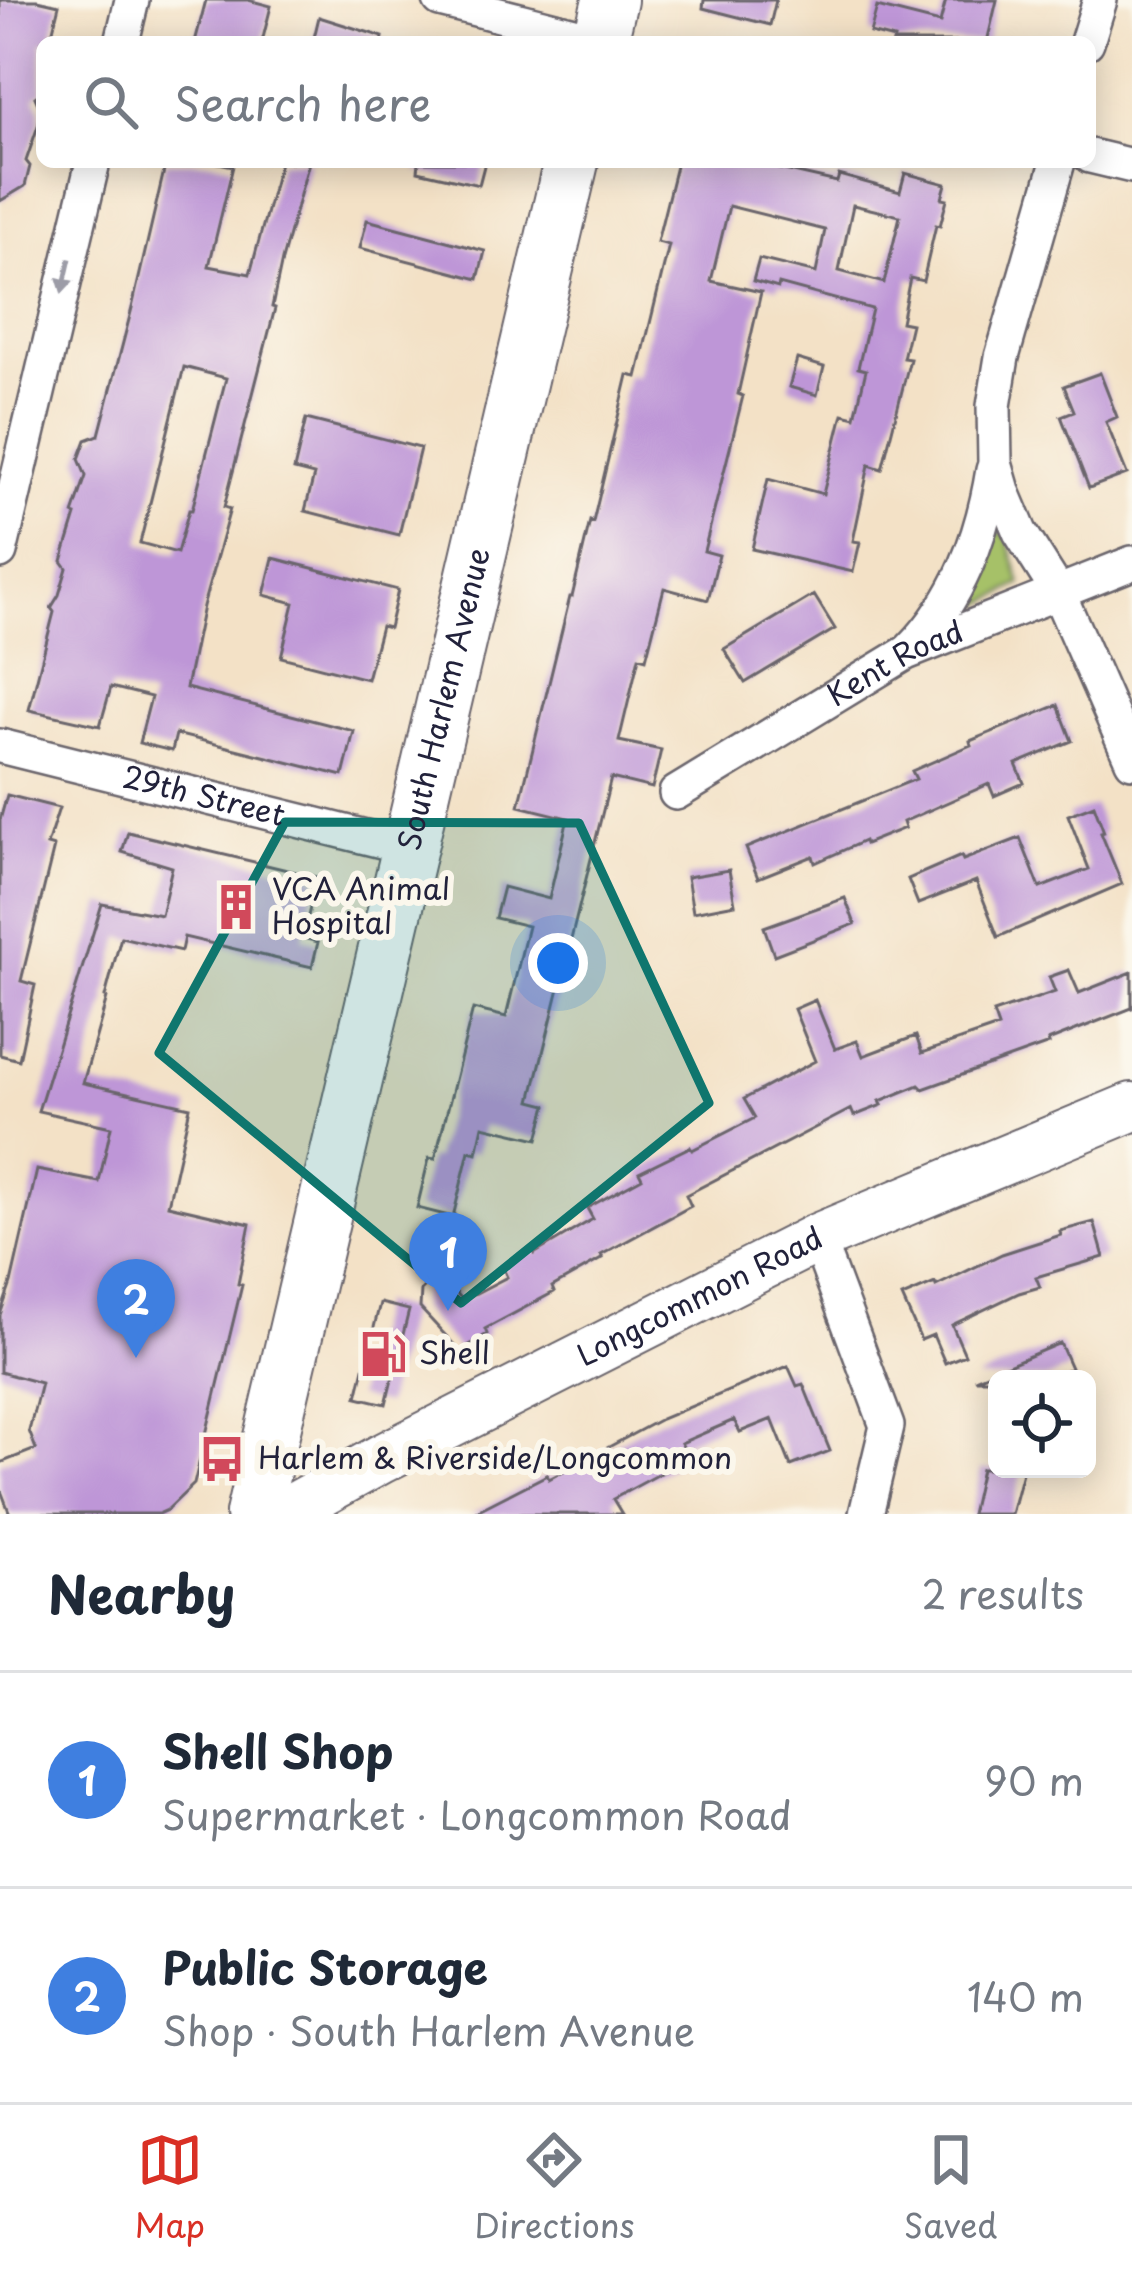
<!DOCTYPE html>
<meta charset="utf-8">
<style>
:root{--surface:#fff;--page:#f2f2f3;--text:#1f2937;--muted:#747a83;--line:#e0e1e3;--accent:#d93025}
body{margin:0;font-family:"Playpen Sans",sans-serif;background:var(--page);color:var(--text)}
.controls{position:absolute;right:36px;bottom:36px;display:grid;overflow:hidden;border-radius:18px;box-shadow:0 6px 30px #0003}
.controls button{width:108px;height:108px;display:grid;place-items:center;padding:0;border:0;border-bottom:3px solid var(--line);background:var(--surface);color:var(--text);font:60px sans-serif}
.you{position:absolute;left:558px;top:963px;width:42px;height:42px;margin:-30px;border:9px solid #fff;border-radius:50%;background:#1a73e8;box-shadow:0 0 0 18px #1a73e833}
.badge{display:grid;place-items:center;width:78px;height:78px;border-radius:50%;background:var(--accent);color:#fff;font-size:39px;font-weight:700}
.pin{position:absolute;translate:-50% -99px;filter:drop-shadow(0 3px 6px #0008)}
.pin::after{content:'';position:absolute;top:63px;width:42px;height:36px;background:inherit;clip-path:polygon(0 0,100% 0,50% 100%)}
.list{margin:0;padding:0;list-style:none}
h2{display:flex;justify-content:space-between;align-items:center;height:156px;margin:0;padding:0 48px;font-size:51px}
h2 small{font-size:39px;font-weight:400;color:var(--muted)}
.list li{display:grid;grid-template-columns:78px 1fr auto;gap:36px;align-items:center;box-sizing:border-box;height:216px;padding:0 48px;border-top:3px solid var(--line)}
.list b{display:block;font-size:45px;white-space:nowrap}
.list p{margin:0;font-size:39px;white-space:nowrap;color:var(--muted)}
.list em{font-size:39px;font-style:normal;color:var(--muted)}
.icon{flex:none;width:66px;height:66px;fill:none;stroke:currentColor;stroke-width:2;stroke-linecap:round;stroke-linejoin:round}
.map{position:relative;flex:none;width:1132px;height:1514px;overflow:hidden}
.search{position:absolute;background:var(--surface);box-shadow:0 6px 30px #0003;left:36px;right:36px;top:36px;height:132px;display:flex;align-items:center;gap:30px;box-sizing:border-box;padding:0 42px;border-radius:18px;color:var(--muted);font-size:45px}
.sheet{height:588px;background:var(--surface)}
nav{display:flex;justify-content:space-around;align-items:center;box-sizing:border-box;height:168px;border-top:3px solid var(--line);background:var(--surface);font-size:33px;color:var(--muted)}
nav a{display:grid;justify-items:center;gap:6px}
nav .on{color:var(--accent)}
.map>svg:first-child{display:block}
</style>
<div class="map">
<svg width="1132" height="1514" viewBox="0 0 1132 1514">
<rect width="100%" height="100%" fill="#fbf7ec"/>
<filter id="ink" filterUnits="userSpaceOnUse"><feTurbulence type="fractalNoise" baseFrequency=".00833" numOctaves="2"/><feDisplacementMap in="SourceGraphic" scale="24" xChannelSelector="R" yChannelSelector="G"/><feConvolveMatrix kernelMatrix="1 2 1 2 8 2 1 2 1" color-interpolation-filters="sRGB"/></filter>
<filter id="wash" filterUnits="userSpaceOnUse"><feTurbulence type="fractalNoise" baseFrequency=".004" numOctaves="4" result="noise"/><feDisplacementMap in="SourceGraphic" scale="48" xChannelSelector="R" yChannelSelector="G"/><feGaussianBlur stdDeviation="2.7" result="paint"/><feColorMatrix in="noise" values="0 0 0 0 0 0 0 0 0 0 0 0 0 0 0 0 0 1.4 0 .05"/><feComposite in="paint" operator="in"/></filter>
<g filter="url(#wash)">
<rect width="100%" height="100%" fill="#f3e1c6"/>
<path fill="#a6c168" stroke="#647252" stroke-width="3" d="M997,532L1007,536L1021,584L977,607H970L967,599L991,537Z"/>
<g id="blocks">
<path fill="#be96d7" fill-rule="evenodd" d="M0,0H37L59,5L50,42H42V92L35,97L40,109L39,123L26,161L30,166L25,186L0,201Z
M206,0H248L271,6L262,42H195Z
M704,0H776L770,25L703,8Z
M946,0H997L987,42H893L894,39L870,33L877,7L940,23Z
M319,17L383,37L382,42H313Z
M166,162H214L233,166L209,266L250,274L280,162H309L282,260L272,307L275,308L224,507L230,509L203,606L186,688L354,731L343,776L176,734L172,751L139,743L151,697L111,687L100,726L29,710L54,612L51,608L59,595L67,568L62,561L76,515L73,514L86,476L79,459L86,440L99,435L132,308ZM184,367L226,378L192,510H189L177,553L140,543Z
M419,162H485L479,185L418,171Z
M677,162H749L837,182L839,175L900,192L905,173L946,184L942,198L947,199L940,226L936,225L923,281L910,278L901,322L911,324L903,358L910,359L882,469L869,465L853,541L860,542L853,572L752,549L768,479L823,494L843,414L855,417L866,370L858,368L872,309L779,284L778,288L753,281L759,259L816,273L825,230L729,206L711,281L761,292L738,394L743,396L704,551L719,555L708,600L664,588L646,659L639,657L619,741L661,750L652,788L611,778L531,1101L547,1105L538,1139L483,1126L477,1153L469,1151L453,1217L417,1208L429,1158L435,1159L473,1009L506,1017L528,926L495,918L503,887L549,899L568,818L519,806L570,597H572L590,521L593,522L628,375L637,377L669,245L657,242ZM853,205L900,216L884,283L839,271Z
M367,220L485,251L478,279L360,248Z
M797,359L824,367L817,395L789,387Z
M1100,373L1117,417L1106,422L1127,474L1089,488L1061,416L1074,411L1064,386Z
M306,419L420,448L399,535L305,511L314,475L294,470Z
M273,558L398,590L389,628L381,626L367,679L281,657L294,603L264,595Z
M814,595L835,629L745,683L724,649Z
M1058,705L1072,741L1016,764L1024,783L994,796L989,784L903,822L905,828L865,844L864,841L815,863L813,856L758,878L746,848L916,779L912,771L971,745L970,741Z
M7,795L59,808L47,845L54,847L21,981L35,985L19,1060L0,1055V820Z
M1094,805L1104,832L1101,833L1122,884L998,937L976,881L918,904L908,879L961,856L963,860L1020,838L1040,888L1089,869L1068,815Z
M128,832L317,877L303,938L318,942L312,967L184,937L181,951L121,937L105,997L107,998L83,1083L190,1107L168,1205L250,1224L238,1284L242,1285L194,1484L167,1510L158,1514H10L0,1488V1463L36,1449L29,1431L41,1383L0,1372V1315L11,1283L37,1170L99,1182L111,1127L38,1111L102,904L161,915L172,867L122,852Z
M729,870L735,904L693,912L687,877Z
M845,898L855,924L774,955L764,927Z
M1069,970L1079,993L1132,972V1008L1048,1041L1049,1044L923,1089L919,1085L880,1101L882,1105L854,1116L851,1109L686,1195L691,1206L601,1255L603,1258L552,1287L554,1292L485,1329L487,1334L460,1351L420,1308L421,1291L438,1274L463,1300L507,1277L502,1266L532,1250L534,1254L593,1219L587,1208L642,1178L639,1172L690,1147L692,1150L755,1118L744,1099L815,1061L794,1009L815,1000L835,1049L857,1041L863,1056L916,1036L922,1053L998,1027L993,1013L1055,992L1049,977Z
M1094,1222L1104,1257L1036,1277L1040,1287L1019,1293L952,1325L965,1355L945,1363L933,1335L921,1340L902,1297L935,1283L936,1286L1002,1254L1061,1235L1060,1231Z
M380,1303L409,1310L386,1404L357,1397Z
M1060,1343L1071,1368L1045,1379H975Z
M788,1366L797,1386L803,1384L830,1451L791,1466L772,1419L740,1432L734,1420L681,1443L689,1458L613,1499L622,1514H471L547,1475L549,1479L661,1419Z
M981,1469H1023L1011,1514H971Z"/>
</g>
</g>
<g filter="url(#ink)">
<use href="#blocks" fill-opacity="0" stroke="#6b656c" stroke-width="3"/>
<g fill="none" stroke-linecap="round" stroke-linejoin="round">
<defs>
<g id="street">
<path d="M440,0L606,42"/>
<path d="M122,42L132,0"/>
<path d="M1087,42L1100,0"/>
<path d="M1090,156L1132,166"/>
<path d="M1058,162L1002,357L994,406L995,463L1004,494L1020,532L1058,592L1132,761"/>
<path d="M0,552L93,162"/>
<path d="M911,649C959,599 982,538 993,470"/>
<path id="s1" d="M0,746L410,848"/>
<path id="s2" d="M676,793L906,653L1132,563"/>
<path d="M817,1238L887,1426L866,1514"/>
</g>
<g id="secondary">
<path id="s3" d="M282,1514L381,1459L817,1238L1132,1107"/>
</g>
<g id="primary">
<path d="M600,42L610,0"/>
<path id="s4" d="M253,1514L571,162"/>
</g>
</defs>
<use href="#street" stroke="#6b656c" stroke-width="38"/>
<use href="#secondary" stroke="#6b656c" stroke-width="52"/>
<use href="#primary" stroke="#6b656c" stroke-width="58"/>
<use href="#street" stroke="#fff" stroke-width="33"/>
<use href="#secondary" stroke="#fff" stroke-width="48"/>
<use href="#primary" stroke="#fff" stroke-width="54"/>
</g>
<defs><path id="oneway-solid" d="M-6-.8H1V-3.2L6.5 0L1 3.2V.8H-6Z" transform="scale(3)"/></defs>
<use fill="#9c9ca7" href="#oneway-solid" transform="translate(66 276) rotate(103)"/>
</g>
<path fill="#0f766e" fill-opacity="0.2" stroke="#0f766e" stroke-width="9" stroke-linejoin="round" d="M285,822L579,823L709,1103L461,1303L159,1053Z"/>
<defs>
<symbol id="building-bare" viewBox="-9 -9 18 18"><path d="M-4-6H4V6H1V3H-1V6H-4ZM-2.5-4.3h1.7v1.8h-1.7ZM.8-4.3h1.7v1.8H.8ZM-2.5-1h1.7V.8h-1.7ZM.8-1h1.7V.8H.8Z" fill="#d1495b" stroke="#fbf7ec" stroke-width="2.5" paint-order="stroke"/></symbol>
<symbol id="fuel-bare" viewBox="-9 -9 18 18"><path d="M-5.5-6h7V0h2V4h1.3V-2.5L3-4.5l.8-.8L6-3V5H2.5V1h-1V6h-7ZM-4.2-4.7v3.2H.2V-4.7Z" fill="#d1495b" stroke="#fbf7ec" stroke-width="2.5" paint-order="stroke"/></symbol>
<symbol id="bus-bare" viewBox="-9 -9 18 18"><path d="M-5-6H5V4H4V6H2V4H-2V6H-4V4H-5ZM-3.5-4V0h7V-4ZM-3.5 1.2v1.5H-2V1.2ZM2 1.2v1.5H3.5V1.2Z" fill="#d1495b" stroke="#fbf7ec" stroke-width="2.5" paint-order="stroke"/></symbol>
</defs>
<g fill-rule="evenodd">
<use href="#building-bare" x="203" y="874" width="66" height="66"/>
<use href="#fuel-bare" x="350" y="1321" width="66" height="66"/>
<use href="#bus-bare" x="189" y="1426" width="66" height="66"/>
</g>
<g text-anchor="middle" stroke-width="12" stroke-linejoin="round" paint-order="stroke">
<g font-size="30" fill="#22223b" stroke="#fbf7ec">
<text dy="10" stroke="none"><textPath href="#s2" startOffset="255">Kent Road</textPath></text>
<text dy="10" stroke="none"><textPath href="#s4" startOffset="837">South Harlem Avenue</textPath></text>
<text dy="10" stroke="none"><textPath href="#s1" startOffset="210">29th Street</textPath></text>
<text dy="10" stroke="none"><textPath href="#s3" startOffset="471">Longcommon Road</textPath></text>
</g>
<g font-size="30" fill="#22223b" stroke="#fbf7ec" text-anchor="start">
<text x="272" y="900">VCA Animal<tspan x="272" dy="34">Hospital</tspan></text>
<text x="419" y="1364">Shell</text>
<text x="258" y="1469">Harlem &amp; Riverside/Longcommon</text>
</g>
</g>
</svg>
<div class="controls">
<button><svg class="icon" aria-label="locate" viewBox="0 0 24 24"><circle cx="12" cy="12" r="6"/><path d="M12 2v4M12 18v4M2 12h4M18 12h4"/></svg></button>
</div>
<div class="you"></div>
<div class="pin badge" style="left:448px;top:1311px;background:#3f7fe0">1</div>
<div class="pin badge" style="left:136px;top:1358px;background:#3f7fe0">2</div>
<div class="search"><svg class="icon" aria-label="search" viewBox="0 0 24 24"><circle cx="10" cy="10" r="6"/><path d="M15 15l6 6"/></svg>Search here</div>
</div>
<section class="sheet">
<h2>Nearby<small>2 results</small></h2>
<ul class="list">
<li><span class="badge" style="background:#3f7fe0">1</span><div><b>Shell Shop</b><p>Supermarket · Longcommon Road</p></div><em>90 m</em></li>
<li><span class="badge" style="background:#3f7fe0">2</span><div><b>Public Storage</b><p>Shop · South Harlem Avenue</p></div><em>140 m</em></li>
</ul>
</section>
<nav>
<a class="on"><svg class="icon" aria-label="map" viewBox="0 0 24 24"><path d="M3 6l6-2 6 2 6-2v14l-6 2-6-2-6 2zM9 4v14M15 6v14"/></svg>Map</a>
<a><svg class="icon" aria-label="directions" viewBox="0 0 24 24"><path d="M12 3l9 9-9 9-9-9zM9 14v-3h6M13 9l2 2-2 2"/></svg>Directions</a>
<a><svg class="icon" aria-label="saved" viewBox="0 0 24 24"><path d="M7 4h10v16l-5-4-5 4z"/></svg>Saved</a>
</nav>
